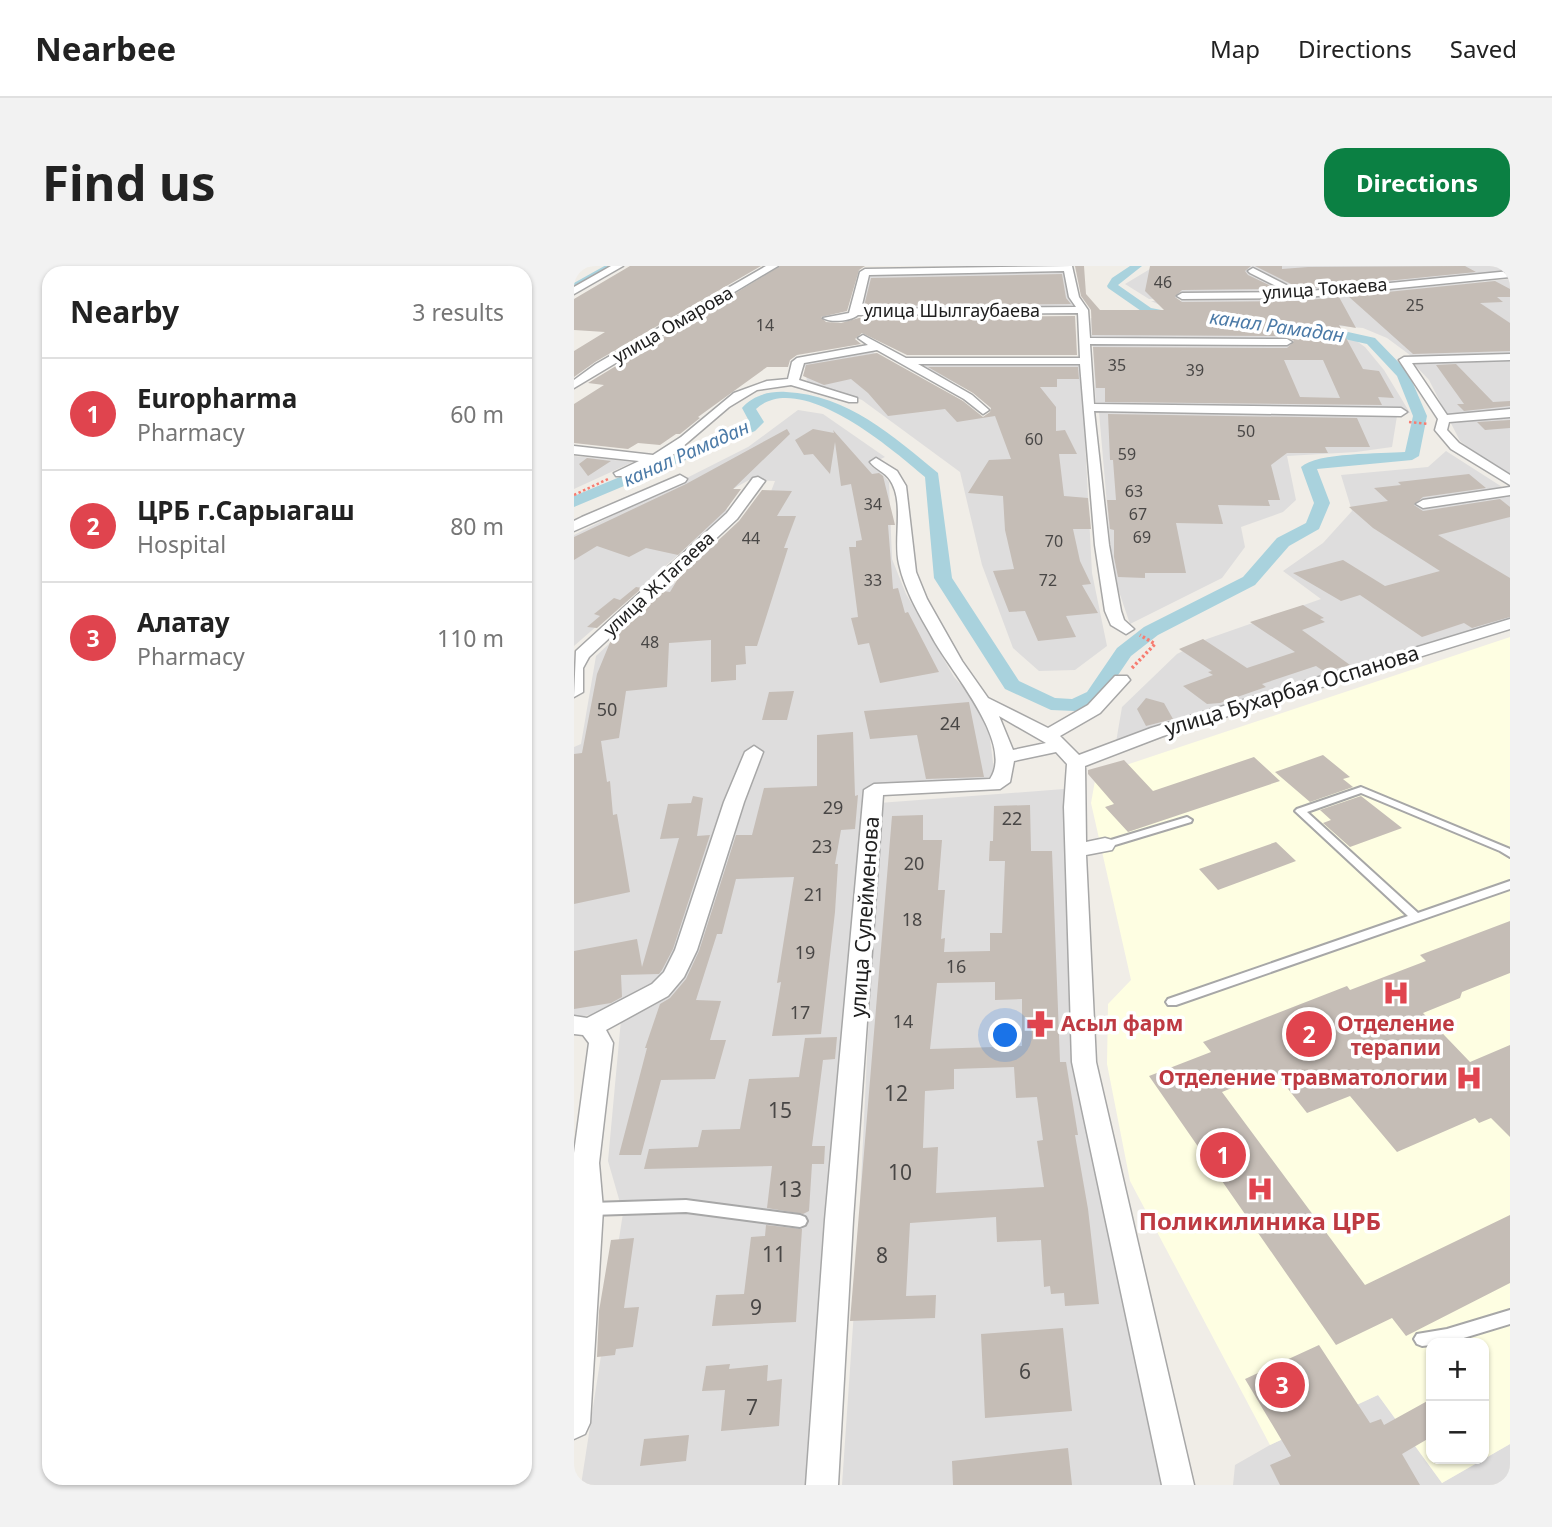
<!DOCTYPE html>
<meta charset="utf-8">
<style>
:root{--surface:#fff;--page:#f2f2f2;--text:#222;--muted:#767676;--line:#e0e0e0;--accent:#0b8043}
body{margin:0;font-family:"Noto Sans",sans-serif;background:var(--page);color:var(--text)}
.controls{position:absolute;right:21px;bottom:21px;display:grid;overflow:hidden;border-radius:14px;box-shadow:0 2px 5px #0004}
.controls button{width:63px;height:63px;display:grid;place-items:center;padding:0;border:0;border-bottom:2px solid var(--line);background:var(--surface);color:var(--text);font:35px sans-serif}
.you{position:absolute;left:432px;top:770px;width:24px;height:24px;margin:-18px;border:5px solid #fff;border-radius:50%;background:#1a73e8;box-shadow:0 0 0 10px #1a73e833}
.badge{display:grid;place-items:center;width:46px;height:46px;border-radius:50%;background:var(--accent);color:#fff;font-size:23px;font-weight:700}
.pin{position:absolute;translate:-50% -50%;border:4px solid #fff;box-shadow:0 2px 7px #0006}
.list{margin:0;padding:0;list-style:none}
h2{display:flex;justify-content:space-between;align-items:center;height:91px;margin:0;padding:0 28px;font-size:30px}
h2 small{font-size:23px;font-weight:400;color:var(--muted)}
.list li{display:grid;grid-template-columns:46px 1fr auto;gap:21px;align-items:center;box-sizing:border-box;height:112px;padding:0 28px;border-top:2px solid var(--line)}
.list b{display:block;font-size:26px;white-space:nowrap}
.list p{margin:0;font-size:23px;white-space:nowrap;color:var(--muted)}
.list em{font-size:23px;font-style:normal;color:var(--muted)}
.map{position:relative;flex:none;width:936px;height:1219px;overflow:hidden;border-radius:21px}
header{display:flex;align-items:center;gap:42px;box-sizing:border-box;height:98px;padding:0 35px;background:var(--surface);border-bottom:2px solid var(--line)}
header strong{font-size:33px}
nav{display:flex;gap:38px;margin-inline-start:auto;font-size:24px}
.intro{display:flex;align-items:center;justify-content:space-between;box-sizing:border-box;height:168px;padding:0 42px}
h1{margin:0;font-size:49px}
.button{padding:18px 32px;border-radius:21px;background:var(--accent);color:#fff;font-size:24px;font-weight:700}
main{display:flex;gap:42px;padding:0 42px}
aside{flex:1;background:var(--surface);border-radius:21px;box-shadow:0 2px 5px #0004}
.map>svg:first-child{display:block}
</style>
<header>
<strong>Nearbee</strong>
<nav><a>Map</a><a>Directions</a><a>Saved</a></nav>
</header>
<div class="intro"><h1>Find us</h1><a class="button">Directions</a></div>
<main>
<aside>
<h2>Nearby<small>3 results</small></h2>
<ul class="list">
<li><span class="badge" style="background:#e0444e">1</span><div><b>Europharma</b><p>Pharmacy</p></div><em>60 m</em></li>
<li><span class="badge" style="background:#e0444e">2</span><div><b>ЦРБ г.Сарыагаш</b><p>Hospital</p></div><em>80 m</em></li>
<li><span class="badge" style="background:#e0444e">3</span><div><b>Алатау</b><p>Pharmacy</p></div><em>110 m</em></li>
</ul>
</aside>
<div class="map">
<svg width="936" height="1219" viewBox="0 0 936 1219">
<rect width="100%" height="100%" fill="#f0ede7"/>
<path fill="#dedddd" d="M581,0H936V8L734,27L575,33L551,18Z
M490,6L496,33L505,45L284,46L293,7Z
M936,13V92H840L813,72L789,62L599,45L577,35L717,33Z
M517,52L706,63L711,75H518Z
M781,74L791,81L810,104L836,147L522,143L519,79H728V75Z
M299,86L383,132L403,152L423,148L405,129L344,98H507L518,307L533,380L501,404L465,405L439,382L408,299L386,206L288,134L233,115L230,97Z
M936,95V208L909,193L886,175L855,114L838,96Z
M224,144L249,148L311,191L298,197L315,216L318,293L332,328L380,411L413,448L421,513L296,519L252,932L235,1219H7L49,947L34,895L48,743L0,752V481L7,478L22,390L196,228L201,215L175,214L150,228L153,246L0,380V269L174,181Z
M525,146L823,150L818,181L782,186L713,190L722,234L709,246L667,261L671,281L648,312L556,358L539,308Z
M872,185L936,226V358L540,488L548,441L603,388L633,373L747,333L709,305L749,277L778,245L767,209L854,201Z
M0,190L59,196L0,223Z
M490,523L499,801L598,1219H268L283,1001L305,537Z
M804,1129L868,1217L936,1178V1219H659L661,1199L696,1179Z"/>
<path fill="#fefee2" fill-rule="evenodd" d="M936,371V1178L868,1217L804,1129L696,1179L556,915L533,798L534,738L557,714L517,537L522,509ZM857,1077H910V1193H857Z"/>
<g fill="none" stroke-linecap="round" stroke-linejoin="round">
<path stroke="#a9d2dd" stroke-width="3.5" d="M0,19L34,0"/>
<path fill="#a9d2dd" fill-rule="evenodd" d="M556,0H568L544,19L577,42L608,48V52L570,47L534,22L533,20L538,12Z
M738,58L801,72L834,106L853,150L845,190L838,194L743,203L756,237L745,263L715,280L681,319L584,369L557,390L527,434L501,445L477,444L431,423L360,312L351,211C319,184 226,103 182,143L190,156L181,165L0,241V230L171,159L175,155L168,142C179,129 196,125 212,126C274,129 319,170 364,207L378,312L445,415L481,432L498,433L513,426L543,382L570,361L669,311L703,272L732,257L740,237L727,201C743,186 808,188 831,186L839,150L823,110L793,78L734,65V59Z"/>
</g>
<path fill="#c5bdb6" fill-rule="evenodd" d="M56,0H187L21,96L0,111V85L31,66L0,64V33Z
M206,0H317H291L285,4L273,45L247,51L252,56L267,57L285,52L501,50L503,89H333L288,67L281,73L287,78L223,89L216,94L214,101H193L124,151L126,152L106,168H102L86,179L64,177L54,183L0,177V138L30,119L14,117Z
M501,0H510L512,28L526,44H590L571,25L576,0H677L671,5L674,9L703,23L608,24L601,31L608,36L724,35L765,31L782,62L765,59L789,103L805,105L820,132L804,131L808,139L531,136V122H522L519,81L713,82L720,75L713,70L518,69L517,44L507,30ZM710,94H749L766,132L726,131Z
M681,0H708V3L734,1L891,0L902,6L762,20L756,14L759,20L727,23Z
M488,8L492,32L497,38L290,40L297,12Z
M921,15L936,23V31H923L929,36L906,37L936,57V85L839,88L774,30Z
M303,87L389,135L409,151L416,146L417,142L399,127L354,101H504L505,113H483V121H466L482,141V165L491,164L503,188H485L490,230L514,232L517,263H499L506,295L517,318L508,319L524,347L492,350L502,371L464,375L451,345L435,346L419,305L440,303L431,264L429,230L394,227L415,194L437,193L421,150L383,156L371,143L314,150L294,127L277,113L250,119L229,110L232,99Z
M882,98L919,136L936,135V140L890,145L883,138H890L862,99Z
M534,148L783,152L796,181H751L754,187H713L697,199L706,234H694L696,240L644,239L649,258L602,257L612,307H571V312L544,311L540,291V264L536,263L533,234H542L539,194H536Z
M936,154V162L911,164L903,156Z
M213,163L216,168L159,223H167L151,245L104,289L72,282L55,291L23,280L0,294V271L112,218Z
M239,163L260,167L259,164L298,208L305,207L309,210L321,259H314L319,323L324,322L331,347L334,346L365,406L306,417L295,377L284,379L277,352L284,351L275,281H282V275L288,274L277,218L267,220L261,176L256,208L239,188L230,189L221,174Z
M13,192L37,195L14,210L5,198Z
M895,208L912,222L849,231L840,239L849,245L926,233L936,241V251L864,269L936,312V351L898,362L890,357L848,371L786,329L767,335L719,307L769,294L811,320L866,305L799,262L775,241L814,235L800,222L827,219L824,216Z
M188,224L218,225L203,250H222L210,282H214L183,380H171L172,398L162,399V414L137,416V374L95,377L93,421L52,425L45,472L27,475L33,516L36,515L39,549L43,548L56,626L0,638V488L8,487L23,408L37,374L89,325L96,326L105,311L165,255Z
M62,321L68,322L23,362L13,361L26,350L20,348L40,332L46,334Z
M729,339L750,352L746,353L751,356L728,364L776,399L751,406L742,400L688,418L692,421L646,437L633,438L609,420L639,409L634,406L638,405L605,383L629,373L673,402L721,386L676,356Z
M220,425L213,454H188L195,426Z
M572,432L590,437L599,453L572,460L563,443Z
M395,436L410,511L352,513L343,469L296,473L290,445Z
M279,466L281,530L284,529L281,563L267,564L261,598H264L261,646L247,768L198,770L207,716L203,717L220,611L162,613L148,668H143L122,734L147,735L136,774H152L141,813L87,814L67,889H45L73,782H71L86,738L96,732L112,713L125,685L162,569H178L190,522L243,520V469Z
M749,489L776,511L769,513L779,521L736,536L701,506Z
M680,491L706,515L554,566L531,541L540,538L514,508V504L550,494L579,525Z
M119,530L129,532L123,570L136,569L99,683L88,704L85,708L47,709L48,731L37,737L0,743V685L63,673L68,701L105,572L86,573L94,538L117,537Z
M787,530L828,562L776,581L749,557L757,554L746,544Z
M456,539L457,585H478L486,796H492L504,869H501L514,943L525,1038L491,1040L490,1027L477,1028L476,1020L470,1021L467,974L423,976L422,951L336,957L332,1030L362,1029L361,1052L276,1055L318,550L349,549V574H368L364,624H371L367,673L371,672L370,686L416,685V667H428L431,595H415L416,575H419L420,540ZM421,716V734L448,733V780L356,783L363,717ZM440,801L442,832L463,831L469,874L463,875L470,921L362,927L364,881L349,882L351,825L380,823V803Z
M702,576L722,595L644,624L625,603Z
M936,655V707L888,726L886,732L849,747L896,796L936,779V871L917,852L905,857L901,852L823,886L776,830L733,847L700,805L648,826L791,1019L936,949V1017L832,1070L818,1052L762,1079L575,810L637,786L629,776L773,720L776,724L852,695L846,689Z
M263,771L261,793L249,794L238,880H251L250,898H238L235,945L229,948L193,942L198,900L70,903L75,883L124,881L128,864L166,863L175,813L225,811L231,772Z
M192,959L228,963L222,1056L138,1060L142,1029L170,1028L177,971L191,970Z
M60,972L50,1042L65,1041L59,1081L42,1083L41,1089L23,1091L25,1045L37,974Z
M489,1062L498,1145L411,1152L407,1068Z
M745,1079L796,1157L807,1153L810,1159L857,1133V1171L828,1188L846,1219H706L696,1199L717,1190L671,1113Z
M156,1098L155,1103L194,1099L193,1115L208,1113L205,1160L147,1165L151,1124L128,1125L132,1100Z
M115,1169L112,1195L66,1200L70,1173Z
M494,1182L498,1219H379L378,1195Z"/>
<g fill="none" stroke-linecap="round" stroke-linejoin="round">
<defs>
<path id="service" d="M787,521L936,583V591L926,585L787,527L733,546L844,647L936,615V623L602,739H594L592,736L594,733L834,650L721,545L723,543Z
M613,551L618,554L617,556L531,582L526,579L527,577Z
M112,934L226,949L231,951L233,955L231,959L226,961L112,946L17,949L12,947L10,943L12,939L17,937Z
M936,1044V1058L873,1077H857V1079L848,1080L843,1078L840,1073L843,1068L873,1063Z"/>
<path id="minor" d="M37,0H49L0,28V21Z
M192,0H204L0,122V114L22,98Z
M498,0L505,31L514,44L516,72L713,73L718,76L713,79L516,78L520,138L827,142L833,146L827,150L520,145L535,279L547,345L550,354L560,363L552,368L537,359L531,345L521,279L506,98H344L398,129L415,144L409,148L390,133L303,84L230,97L225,114L283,132V136H275L217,119L183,124L155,141L100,188L52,210H42L40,207L65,195L0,188V180L79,189L107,171L160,127L193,115L214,113L218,96L223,92L294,79L284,72L289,69L332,92H506L504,47L284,49C277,55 257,57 249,52L275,47L286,6L291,3ZM490,5L495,31L502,41L287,43L295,9Z
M679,2L726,26L936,5V11L724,32L608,33L603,30L608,27L714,26L676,7L674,5Z
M936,88V94L838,97L873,149L936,143V151L875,156L873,164L885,177L936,209V219L877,183L861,164L864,153L825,94L830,91Z
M302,192L323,205L332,220L342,306L353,333L388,395L414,432L474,462L514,439L541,410H553L556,414L526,447L486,470L505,489L577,462L936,353V363L589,470L511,500L512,576L531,572L538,574L541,579L538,584L512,589L522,796L620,1219H588L498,796L490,541L493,498L482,486L440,495L436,516L426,523L309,529L279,954L264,1219H232L251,954L290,524L300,518L416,513C441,477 376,405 358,371C345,348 331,325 325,298C319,273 331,236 316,214C311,206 301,203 296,196ZM425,450L472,477L439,484Z
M106,209L113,213L111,216L0,265V255L8,251Z
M184,211L191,215L163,253L15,391L9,402V426L0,431L2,385L153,247L179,212Z
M936,221V229L849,242L842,238L849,234Z
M180,480L189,486L170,536L123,684L110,711L94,730L32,764L39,777L25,897L29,943L16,1157L11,1168L0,1173V887L15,777L9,769L0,768V750L13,752L78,718L90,706L101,684L150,536L171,486Z"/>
</defs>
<use href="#service" stroke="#a7a7a7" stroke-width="4"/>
<use href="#minor" stroke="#a7a7a7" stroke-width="3"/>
<path stroke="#f77d71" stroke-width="2.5" stroke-dasharray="2.5 2.5" stroke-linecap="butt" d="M835,156L854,158
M0,229L34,213"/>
<path stroke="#f77d71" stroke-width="3.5" stroke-dasharray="2.5 2.5" stroke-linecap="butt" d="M558,402L581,378L566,369"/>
<use href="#service" fill="#fff" fill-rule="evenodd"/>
<use href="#minor" fill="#fff" fill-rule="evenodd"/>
</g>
<defs>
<symbol id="hospital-bare" viewBox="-9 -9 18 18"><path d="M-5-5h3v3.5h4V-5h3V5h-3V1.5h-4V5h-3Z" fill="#e0444e" stroke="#fff" stroke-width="2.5" paint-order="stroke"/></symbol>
<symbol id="pharmacy-bare" viewBox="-9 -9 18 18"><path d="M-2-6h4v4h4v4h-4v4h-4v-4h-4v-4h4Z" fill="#e0444e" stroke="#fff" stroke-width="2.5" paint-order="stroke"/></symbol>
</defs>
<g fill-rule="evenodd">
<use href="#hospital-bare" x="803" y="708" width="38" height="38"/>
<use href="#pharmacy-bare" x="447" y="739" width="38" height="38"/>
<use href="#hospital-bare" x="876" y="793" width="38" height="38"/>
<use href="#hospital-bare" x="667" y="904" width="38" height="38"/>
</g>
<g text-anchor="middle" stroke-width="7" stroke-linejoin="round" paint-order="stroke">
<g font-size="16" fill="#494746">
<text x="589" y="22">46</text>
<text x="841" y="45">25</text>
<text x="191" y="65">14</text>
<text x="543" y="105">35</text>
<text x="621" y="110">39</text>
<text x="672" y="171">50</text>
<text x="460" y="179">60</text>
<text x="553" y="194">59</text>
<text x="560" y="231">63</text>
<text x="299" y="244">34</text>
<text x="564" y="254">67</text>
<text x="568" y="277">69</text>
<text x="177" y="278">44</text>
<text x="480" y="281">70</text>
<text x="299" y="320">33</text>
<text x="474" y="320">72</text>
<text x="76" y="382">48</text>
</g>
<g font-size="18" fill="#202020" stroke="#fff">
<text transform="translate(751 23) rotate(-4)" y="6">улица Токаева</text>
<text x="378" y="51">улица Шылгаубаева</text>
<text transform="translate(99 59) rotate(-30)" y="6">улица Омарова</text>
<text transform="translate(85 318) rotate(-43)" y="6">улица Ж.Тагаева</text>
</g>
<g font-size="18" fill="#494746">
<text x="33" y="450">50</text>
<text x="376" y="464">24</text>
<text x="259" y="548">29</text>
<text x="438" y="559">22</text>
<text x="248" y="587">23</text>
<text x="340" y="604">20</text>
<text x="240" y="635">21</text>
<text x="338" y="660">18</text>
<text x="231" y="693">19</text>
<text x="382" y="707">16</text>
<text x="226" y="753">17</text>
<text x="329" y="762">14</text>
</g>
<g font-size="19" font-style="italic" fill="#4b7aa7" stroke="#fff">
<text transform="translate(703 60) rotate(8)" y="7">канал Рамадан</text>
<text transform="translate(112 187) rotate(-24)" y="7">канал Рамадан</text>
</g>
<g font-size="21" fill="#202020" stroke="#fff">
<text transform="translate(718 425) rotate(-17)" y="7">улица Бухарбая Оспанова</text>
<text transform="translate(291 651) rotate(-86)" y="7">улица Сулейменова</text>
</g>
<g font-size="21" font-weight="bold" fill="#be3a42" stroke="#fff" text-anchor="start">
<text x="487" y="765">Асыл фарм</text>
<text x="822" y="765" text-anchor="middle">Отделение<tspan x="822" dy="24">терапии</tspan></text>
<text x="874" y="819" text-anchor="end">Отделение травматологии</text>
</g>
<g font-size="21" fill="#494746">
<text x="322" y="835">12</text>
<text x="206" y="852">15</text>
<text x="326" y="914">10</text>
<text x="216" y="931">13</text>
<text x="200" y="996">11</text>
<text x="308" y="997">8</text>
<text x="182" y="1049">9</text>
<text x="451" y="1113">6</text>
<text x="178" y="1149">7</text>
</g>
<g font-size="24" font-weight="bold" fill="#be3a42" stroke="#fff">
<text x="686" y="964">Поликилиника ЦРБ</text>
</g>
</g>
</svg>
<div class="controls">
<button>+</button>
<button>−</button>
</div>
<div class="you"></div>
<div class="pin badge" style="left:649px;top:889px;background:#e0444e">1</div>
<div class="pin badge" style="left:735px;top:768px;background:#e0444e">2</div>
<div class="pin badge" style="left:708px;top:1119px;background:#e0444e">3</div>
</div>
</main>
